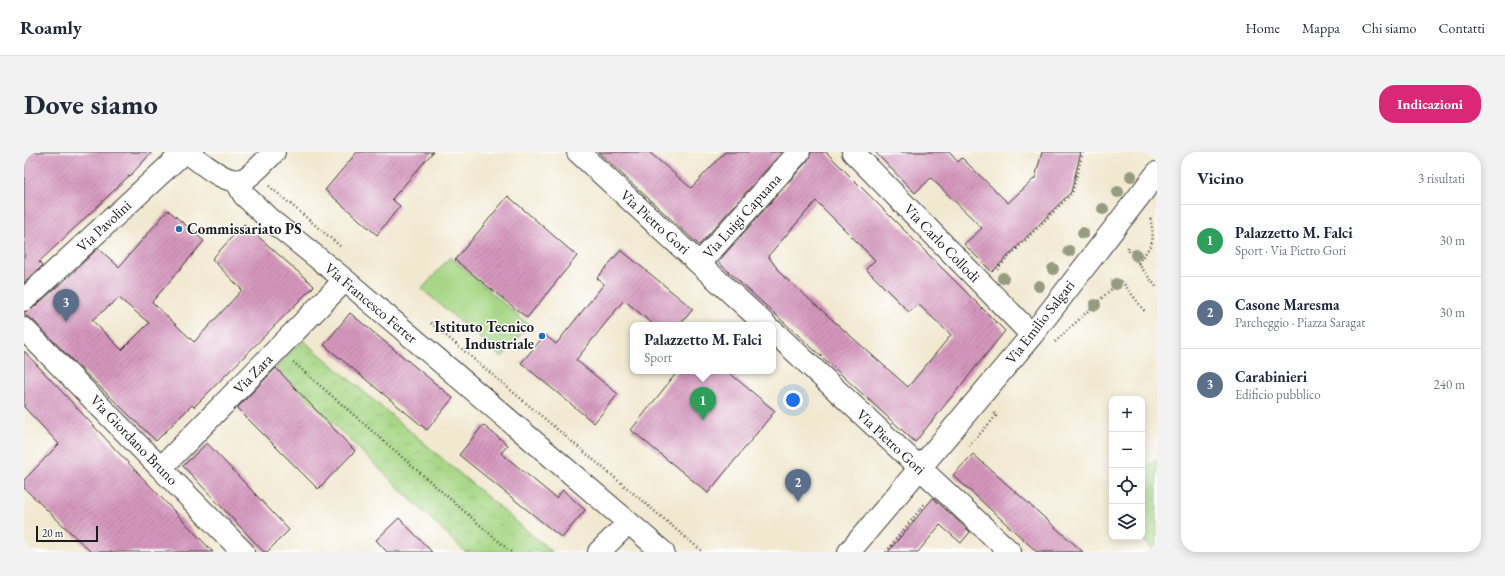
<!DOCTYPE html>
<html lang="it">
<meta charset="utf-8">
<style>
:root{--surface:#fff;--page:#f2f2f3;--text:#1f2937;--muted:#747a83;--line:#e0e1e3;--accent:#db2777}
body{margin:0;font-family:"EB Garamond",serif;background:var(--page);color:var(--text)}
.controls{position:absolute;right:12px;bottom:12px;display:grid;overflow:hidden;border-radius:8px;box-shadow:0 2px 10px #0003}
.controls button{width:36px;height:36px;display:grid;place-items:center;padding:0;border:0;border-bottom:1px solid var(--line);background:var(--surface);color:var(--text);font:20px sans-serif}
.scale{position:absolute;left:12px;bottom:10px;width:62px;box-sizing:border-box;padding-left:4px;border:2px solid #1c1c1c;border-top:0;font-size:11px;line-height:14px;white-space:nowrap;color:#1c1c1c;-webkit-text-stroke:3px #fff;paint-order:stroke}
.you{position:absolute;left:769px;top:248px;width:14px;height:14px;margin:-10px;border:3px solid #fff;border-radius:50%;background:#1a73e8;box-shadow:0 0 0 6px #1a73e833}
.badge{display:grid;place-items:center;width:26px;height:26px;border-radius:50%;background:var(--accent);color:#fff;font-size:13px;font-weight:700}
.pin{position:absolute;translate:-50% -33px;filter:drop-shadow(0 1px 2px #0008)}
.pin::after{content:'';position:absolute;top:21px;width:14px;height:12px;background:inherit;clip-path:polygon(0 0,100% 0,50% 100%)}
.popup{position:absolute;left:606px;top:170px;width:146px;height:52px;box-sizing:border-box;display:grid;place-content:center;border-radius:8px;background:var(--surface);filter:drop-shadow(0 1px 3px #0005);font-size:13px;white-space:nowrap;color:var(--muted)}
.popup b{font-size:15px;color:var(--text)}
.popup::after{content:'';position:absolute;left:50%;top:100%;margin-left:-8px;border:8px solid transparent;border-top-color:var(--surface)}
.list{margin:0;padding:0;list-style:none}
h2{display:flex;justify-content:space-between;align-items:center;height:52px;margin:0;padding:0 16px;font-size:17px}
h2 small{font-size:13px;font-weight:400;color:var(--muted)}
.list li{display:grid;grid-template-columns:26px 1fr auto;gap:12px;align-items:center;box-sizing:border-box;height:72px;padding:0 16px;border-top:1px solid var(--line)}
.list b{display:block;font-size:15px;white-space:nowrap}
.list p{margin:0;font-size:13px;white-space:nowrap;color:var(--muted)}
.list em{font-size:13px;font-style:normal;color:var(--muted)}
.icon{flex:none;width:22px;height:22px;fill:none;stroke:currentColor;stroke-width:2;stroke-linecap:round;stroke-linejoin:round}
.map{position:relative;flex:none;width:1133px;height:400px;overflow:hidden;border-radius:16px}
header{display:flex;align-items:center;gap:24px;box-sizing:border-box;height:56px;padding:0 20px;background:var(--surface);border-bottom:1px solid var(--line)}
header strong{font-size:19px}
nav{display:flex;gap:22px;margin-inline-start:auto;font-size:14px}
.intro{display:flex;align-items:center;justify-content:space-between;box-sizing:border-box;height:96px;padding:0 24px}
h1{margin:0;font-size:28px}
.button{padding:10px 18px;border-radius:16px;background:var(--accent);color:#fff;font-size:14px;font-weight:700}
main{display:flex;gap:24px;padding:0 24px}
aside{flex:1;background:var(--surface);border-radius:16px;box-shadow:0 2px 10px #0003}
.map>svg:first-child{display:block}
</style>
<header>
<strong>Roamly</strong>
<nav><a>Home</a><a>Mappa</a><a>Chi siamo</a><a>Contatti</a></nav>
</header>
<div class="intro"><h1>Dove siamo</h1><a class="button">Indicazioni</a></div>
<main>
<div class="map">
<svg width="1133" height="400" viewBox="0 0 1133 400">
<defs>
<pattern id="park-crowns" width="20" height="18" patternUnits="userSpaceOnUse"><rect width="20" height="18" fill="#a7d786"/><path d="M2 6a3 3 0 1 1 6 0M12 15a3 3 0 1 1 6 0" fill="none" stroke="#8fb873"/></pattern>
<pattern id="building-hatch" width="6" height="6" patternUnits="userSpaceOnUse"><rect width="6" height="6" fill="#d596bd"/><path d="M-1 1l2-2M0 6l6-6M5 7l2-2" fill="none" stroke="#ac7a99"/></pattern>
</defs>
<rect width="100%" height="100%" fill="#fff"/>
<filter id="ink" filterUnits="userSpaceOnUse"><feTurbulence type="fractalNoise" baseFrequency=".025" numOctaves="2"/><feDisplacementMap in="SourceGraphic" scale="8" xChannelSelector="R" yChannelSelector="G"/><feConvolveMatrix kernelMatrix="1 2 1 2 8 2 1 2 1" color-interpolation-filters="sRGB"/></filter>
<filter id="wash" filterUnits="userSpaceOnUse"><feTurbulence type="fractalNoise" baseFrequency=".012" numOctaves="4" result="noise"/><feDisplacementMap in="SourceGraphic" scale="16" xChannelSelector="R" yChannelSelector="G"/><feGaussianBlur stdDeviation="0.9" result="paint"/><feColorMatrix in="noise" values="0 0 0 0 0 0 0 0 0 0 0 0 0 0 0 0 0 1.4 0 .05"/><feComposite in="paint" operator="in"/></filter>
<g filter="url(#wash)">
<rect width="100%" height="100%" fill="#f1e8d0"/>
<path fill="#a7d786" stroke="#627a51" d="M426,105L505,173L478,205L398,137Z
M1133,307V400H1132L1116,385H1118V318Z"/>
<path fill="url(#park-crowns)" stroke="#627a51" d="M279,188L528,400H441L252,216Z"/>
<g id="blocks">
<path fill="url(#building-hatch)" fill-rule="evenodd" d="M0,0H128L106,24V23L15,110L18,114L0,131Z
M333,0H409L368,47L376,54L353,83L301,38Z
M574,0H625L667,36L701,0H758L675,93Z
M787,0H802L981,179L891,290L694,110L784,8ZM792,49L851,108L842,117L885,160L894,152L927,183L884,235L758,123L744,104Z
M851,0H925L934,10L938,6L984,51L1011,26L1018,0H1057L1047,40L968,120L940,92L958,76L907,26L891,41Z
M484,44L553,104L503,166L431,108Z
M144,58L180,89L128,150L170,190L218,138L188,107L220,72L290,134L170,255L168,253L132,289L50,210L9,168L0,163V160L8,157L35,133V134L74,96L95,115ZM95,146L125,171L98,198L68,168Z
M597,98L669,157L656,173H630L600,148L552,208L594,242L570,271L497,211L521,183L532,192L580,132L573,126Z
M326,161L429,246L403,278L300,193Z
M0,199L93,299L189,400H67L0,336V328L35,292L0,255Z
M252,216L331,299L294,337L213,256Z
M654,219H703L751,259L684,341L607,278Z
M459,273L484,293L477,301L532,346L539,338L561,358L538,386L435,303Z
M183,291L265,378L243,400H240L159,314Z
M949,302L1059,400H1013L929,323Z
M909,346L946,380L937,391L916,373L894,400H864Z
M375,366L408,400H363L352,388Z"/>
</g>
</g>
<g filter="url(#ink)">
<use href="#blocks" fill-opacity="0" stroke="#3c3b37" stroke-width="1"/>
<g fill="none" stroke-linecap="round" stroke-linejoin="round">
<defs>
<path id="minor" d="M163,0C176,9 203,35 220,27C230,22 242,8 250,0
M554,0L742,173
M829,0L1008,183
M213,30L220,43L244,66L321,128L639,400
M676,111L775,0
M0,148L160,0
M0,177L219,400
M749,179L986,400
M137,316L321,128
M575,400L604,371
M825,400L1008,183L1133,21"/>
</defs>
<use href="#minor" stroke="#3c3b37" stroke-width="24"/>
<path stroke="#3c3b37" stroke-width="2.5" stroke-dasharray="1 3" stroke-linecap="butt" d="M245,34L316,94
M1104,95V98L1133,136
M1114,111C1130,89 1131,92 1126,65
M973,117L1048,41L1059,0
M407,171L679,400
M1031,190L1097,128L1122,161
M269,210L487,400
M945,294L973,263L970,261
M862,400L902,350"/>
<use href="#minor" stroke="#fff" stroke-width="22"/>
</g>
<g fill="#979c81">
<circle cx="1107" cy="24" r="6"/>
<circle cx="1094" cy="40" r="6"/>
<circle cx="1079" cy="57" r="6"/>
<circle cx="1059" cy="81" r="6"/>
<circle cx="1045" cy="99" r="6"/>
<circle cx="1112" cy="103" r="6"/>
<circle cx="1029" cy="117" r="6"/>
<circle cx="979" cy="126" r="6"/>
<circle cx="1092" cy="132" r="6"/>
<circle cx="1015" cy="134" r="6"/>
<circle cx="1071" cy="153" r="6"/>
</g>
</g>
<g fill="#1f6fb2" stroke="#fff" stroke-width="1.5">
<circle cx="155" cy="77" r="4"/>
<circle cx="518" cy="184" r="4"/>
</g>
<g text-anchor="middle" stroke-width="3" stroke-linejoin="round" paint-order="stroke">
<g font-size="15" fill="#1c1c1c" stroke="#fff">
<text transform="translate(718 64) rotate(-48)" y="5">Via Luigi Capuana</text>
<text transform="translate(631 70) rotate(42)" y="5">Via Pietro Gori</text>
<text transform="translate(80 74) rotate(-43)" y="5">Via Pavolini</text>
<text transform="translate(918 91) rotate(46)" y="5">Via Carlo Collodi</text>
<text transform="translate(347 151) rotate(40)" y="5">Via Francesco Ferrer</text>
<text transform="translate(1016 170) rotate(-52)" y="5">Via Emilio Salgari</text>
<text transform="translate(229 222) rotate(-46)" y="5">Via Zara</text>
<text transform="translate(110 288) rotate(46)" y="5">Via Giordano Bruno</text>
<text transform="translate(867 290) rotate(43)" y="5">Via Pietro Gori</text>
</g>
<g font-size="15" font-weight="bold" fill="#1c1c1c" stroke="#fff" text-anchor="start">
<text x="163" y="82">Commissariato PS</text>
<text x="510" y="180" text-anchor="end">Istituto Tecnico<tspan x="510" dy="17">Industriale</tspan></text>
</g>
</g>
</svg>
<div class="controls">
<button>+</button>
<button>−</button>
<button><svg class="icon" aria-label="locate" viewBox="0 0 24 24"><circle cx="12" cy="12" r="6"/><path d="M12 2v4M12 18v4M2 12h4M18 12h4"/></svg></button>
<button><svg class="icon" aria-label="layers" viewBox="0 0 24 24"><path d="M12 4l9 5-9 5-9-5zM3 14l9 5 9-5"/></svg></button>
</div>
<div class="scale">20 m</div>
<div class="you"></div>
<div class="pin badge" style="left:679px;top:268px;background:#2e9e5b">1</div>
<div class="popup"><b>Palazzetto M. Falci</b>Sport</div>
<div class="pin badge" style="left:774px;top:350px;background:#5c6f8a">2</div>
<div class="pin badge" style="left:42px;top:170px;background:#5c6f8a">3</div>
</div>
<aside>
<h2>Vicino<small>3 risultati</small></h2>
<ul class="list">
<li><span class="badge" style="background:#2e9e5b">1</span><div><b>Palazzetto M. Falci</b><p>Sport · Via Pietro Gori</p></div><em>30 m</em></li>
<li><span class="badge" style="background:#5c6f8a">2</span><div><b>Casone Maresma</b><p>Parcheggio · Piazza Saragat</p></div><em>30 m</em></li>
<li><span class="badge" style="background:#5c6f8a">3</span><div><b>Carabinieri</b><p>Edificio pubblico</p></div><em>240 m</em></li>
</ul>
</aside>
</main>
